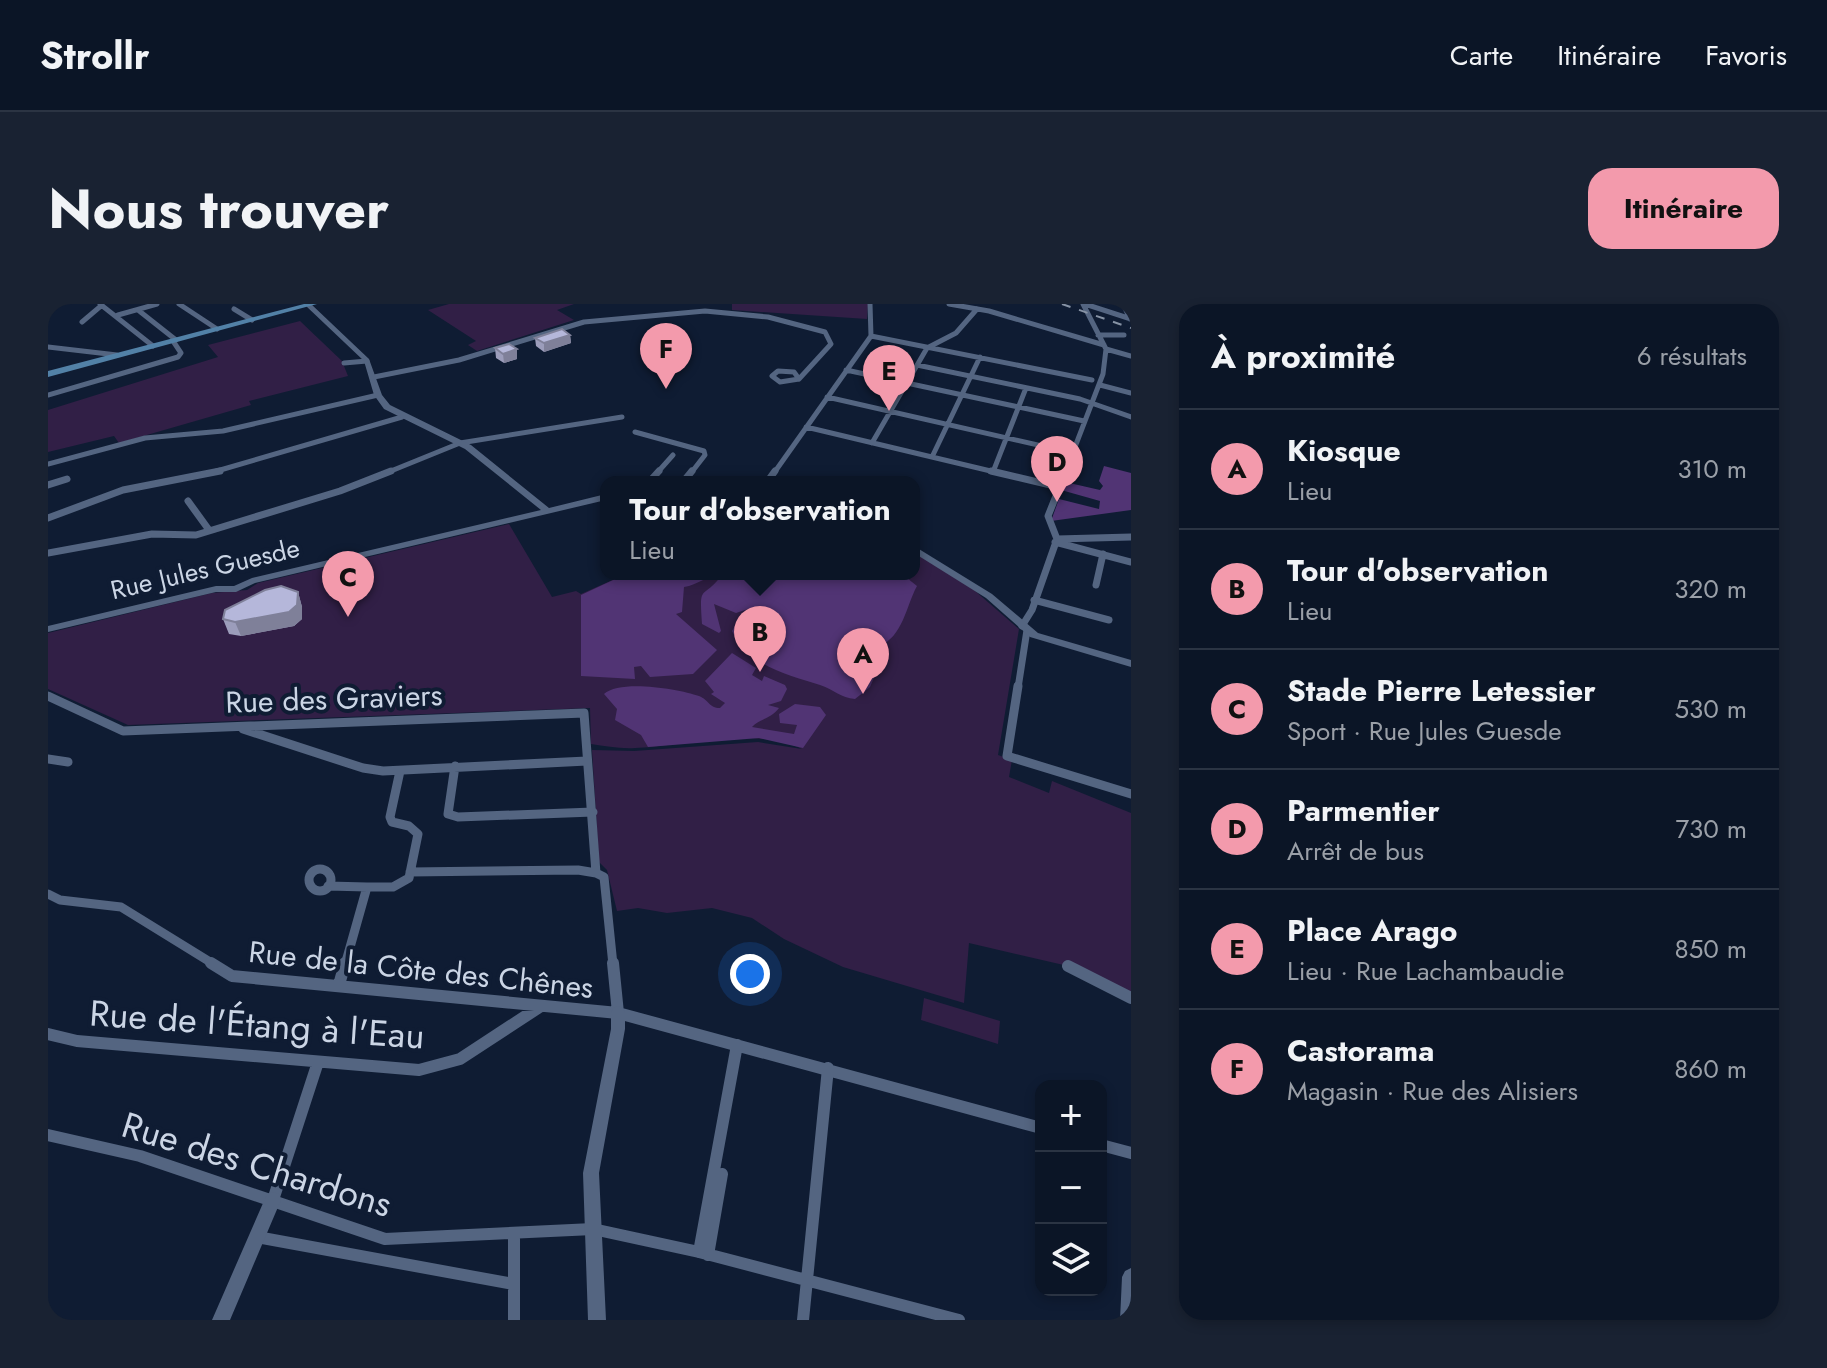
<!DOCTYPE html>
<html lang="fr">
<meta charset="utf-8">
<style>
:root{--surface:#0b1526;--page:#192232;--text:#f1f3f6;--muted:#9a9fa7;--line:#2b3443;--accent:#f39aac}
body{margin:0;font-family:Jost,sans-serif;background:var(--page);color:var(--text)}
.controls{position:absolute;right:24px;bottom:24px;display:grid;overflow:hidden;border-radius:16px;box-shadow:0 4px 12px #0003}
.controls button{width:72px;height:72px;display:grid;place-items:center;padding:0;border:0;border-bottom:2px solid var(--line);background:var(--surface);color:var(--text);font:40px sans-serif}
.you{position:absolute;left:702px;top:670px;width:28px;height:28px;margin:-20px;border:6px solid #fff;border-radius:50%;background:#1a73e8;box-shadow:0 0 0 12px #1a73e833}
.badge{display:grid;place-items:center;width:52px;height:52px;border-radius:50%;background:var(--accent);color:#111;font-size:26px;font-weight:700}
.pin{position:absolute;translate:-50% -66px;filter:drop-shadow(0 2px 4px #0008)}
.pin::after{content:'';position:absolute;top:42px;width:28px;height:24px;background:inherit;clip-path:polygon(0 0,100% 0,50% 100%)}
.popup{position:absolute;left:552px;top:172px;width:320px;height:104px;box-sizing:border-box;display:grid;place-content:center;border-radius:16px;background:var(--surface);filter:drop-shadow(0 2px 6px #0005);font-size:26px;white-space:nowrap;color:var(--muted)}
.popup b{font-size:30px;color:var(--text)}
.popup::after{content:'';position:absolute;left:50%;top:100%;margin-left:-16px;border:16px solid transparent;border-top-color:var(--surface)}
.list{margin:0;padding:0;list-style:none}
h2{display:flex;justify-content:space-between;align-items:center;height:104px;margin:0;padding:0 32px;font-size:34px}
h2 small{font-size:26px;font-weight:400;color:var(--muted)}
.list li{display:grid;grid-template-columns:52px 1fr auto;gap:24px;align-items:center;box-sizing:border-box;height:120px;padding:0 32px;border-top:2px solid var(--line)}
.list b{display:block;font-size:30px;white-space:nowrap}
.list p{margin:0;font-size:26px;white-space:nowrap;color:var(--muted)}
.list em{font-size:26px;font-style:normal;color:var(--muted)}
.icon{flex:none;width:44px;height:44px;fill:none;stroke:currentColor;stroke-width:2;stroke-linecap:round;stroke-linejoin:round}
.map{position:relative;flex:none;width:1083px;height:1016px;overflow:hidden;border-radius:24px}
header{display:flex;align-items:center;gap:48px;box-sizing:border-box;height:112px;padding:0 40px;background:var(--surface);border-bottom:2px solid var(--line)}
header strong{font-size:38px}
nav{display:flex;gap:44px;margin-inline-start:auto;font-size:28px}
.intro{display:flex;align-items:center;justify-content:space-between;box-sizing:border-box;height:192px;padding:0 48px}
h1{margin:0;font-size:56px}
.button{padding:20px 36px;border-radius:24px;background:var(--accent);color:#111;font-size:28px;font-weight:700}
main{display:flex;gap:48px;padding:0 48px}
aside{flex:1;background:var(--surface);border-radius:24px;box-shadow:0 4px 12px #0003}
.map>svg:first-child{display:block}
</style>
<header>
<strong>Strollr</strong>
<nav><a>Carte</a><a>Itinéraire</a><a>Favoris</a></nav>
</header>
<div class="intro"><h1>Nous trouver</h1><a class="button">Itinéraire</a></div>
<main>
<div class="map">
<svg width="1083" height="1016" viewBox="0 0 1083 1016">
<rect width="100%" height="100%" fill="#0f1c33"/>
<path fill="#311f46" d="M401,0H526L509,6L526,16L429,47L420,41L428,37L380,6Z
M684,0H820L819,15L684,6Z
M252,17L294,57L300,72L201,97L203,101L71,139L66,132L0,148V106L170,53L160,41Z
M461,220L504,293L528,287L533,290L578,270H866V248L926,286L971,325L950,451L964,456L961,473L1001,489L1004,477L1083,509V694L1020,662L921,639L916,699L795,663L736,635L704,614L664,604L619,609L590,604L569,607L559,566L551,558L544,446L586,447L710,438L754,445C703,422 641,442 587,444C572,445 558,442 543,440L542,404L80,421L0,385V329L164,289L199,286L210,279Z
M876,694L952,717L950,740L873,716Z"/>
<path fill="#513474" d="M1056,162L1083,169V206L1003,217L1011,195L1051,205L1052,197L1013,186L1017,178L1052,186L1055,182L1051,177Z
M578,270H835L840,274H859L869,282C858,302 855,333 831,342L830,349L834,355L822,383L807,395C793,394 785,385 772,381C740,371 700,362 684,327L691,315L702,310L700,305L688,309L666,300L673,327L671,329L654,320C651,278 654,297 674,271C659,271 650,281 636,283L634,308L628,310L669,346L645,370L602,373L593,362L586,363L587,375L533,372V291Z
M684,349L708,364L704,371L714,377L716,372L737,381L739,385L733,397L720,401L731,404C723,415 711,415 704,423L746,430L749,421L732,419L731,410L747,400L772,403L778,411L755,444L711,434L600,443L593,431L567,416L569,405L556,390C572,375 631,385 651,392C661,396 661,404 672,404L677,399L663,390L666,388L657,377Z"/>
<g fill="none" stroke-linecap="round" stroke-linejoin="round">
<path stroke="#546581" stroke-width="5" d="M52,0L105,42
M131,0L169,25
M901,0L941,7L1056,41
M1037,0L1083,15
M1075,0L1082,15
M186,5L204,16
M90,6L128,36
M70,11L109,0
M34,18L54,1
M1050,31H1076
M823,32L1044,76
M0,43L69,51
M1058,45L1083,52
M296,59L319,57
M869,61L1032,95L1083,113
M798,66L1036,117
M730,67L746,68L751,75L732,78L724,72Z
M326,73L411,56L536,18L657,7L720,13L777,28L783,40L751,75
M1052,81L1083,89
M0,91L130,53L133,49L125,37
M779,93L1025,149
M758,123L951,169
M587,128L656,147L657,151L643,169
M824,139L879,44L908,29L929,5
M884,153L932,53
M0,160L97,134L175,127L330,91
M945,168L978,84
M162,169L354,113
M338,169L412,139L574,113
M609,169L625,151
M726,169L823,32L822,0
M1017,169L1055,70L1058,45L1035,0"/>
<path stroke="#546581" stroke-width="7" d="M943,167L1011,183
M601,178L611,167
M635,178L644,167
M719,178L727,167
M0,181L19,175
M140,197L161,226
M0,214L75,186L172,167
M1009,235L1083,233
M1007,238L1083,258
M0,249L104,230L148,231L292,187L343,167
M1048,281L1055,250
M986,296L1061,316
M974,322L984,306L1009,235L1000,212L1018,167
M970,384L979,326"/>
<path stroke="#546581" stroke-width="9" d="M970,382L959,452L1083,490
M0,392L75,427L536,409L548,569L556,573L565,661
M195,425L315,464L335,467L539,457
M0,455L20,458
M407,462L400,510L410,513L545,508
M261 576a11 11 0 1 1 22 0a11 11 0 1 1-22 0Z
M362,568L530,566L548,569
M280,582L319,583
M0,590L12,596L73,603L167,661
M297,661L319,583H345L361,574L370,530L361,522L344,518L342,513L352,467"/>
<path stroke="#546581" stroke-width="12" d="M163,659L184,672L570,709L993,824
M565,659L570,709
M1020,662L1083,694
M291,681L297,659
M0,730L29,737L371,766L412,755L493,702
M0,831L92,852L337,935L545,925L651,948L911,1016
M1053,841L1083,849
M225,896L270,758
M466,929V1016
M209,933L465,980
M651,948L689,741
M660,951L674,870
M755,1016L780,764"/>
<path fill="#546581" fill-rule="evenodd" d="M257,0H263L321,55L334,91L342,101L423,141L501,204L558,190V196L207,279L188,288H168L0,328V322L168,282H186L204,274L493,206L417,145L336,105L326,91L316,57L258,2Z
M866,242L944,290L990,329L1083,356V363L982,333L938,294L866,249Z
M570,702L575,704L577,709V725L551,869L558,1016H540L535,869L563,725V709L565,704Z
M225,888L231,890L233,896L182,1016H164L219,890Z
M1083,964V1016H1072L1074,973L1077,967Z"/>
<path fill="#5281a7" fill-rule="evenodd" d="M256,0H269L0,73V67Z"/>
<path stroke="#8692a4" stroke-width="2" stroke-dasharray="9 9" stroke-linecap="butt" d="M1014,0L1083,24"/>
</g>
<path fill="#9c9dbb" d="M522,31L523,39L496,48L488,42L487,34Z
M447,44L469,55L456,59L448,54Z
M250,288L254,303V315L246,322L193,332L181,330L175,315Z"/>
<path fill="#7f8099" d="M522,31L523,39L496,48V39Z
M469,45V55L456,59L455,50Z
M250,288L254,303V315L246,322L193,332L187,318Z"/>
<path fill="#b5b7da" stroke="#7f8099" stroke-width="2" d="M514,25L522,31L496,39L487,34Z
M461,40L469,45L455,50L447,44Z
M233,282L250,288L249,301L241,308L187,318L175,315L177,306L217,286Z"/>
<g text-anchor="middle" stroke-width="8" stroke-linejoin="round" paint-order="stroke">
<g font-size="26" fill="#cbd5e5" stroke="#0f1c33">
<text transform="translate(157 265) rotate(-13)" y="9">Rue Jules Guesde</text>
</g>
<g font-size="30" fill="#cbd5e5" stroke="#0f1c33">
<text transform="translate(286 395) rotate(-2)" y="10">Rue des Graviers</text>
<text transform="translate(373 666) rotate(6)" y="10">Rue de la Côte des Chênes</text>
</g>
<g font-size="36" fill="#cbd5e5" stroke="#0f1c33">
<text transform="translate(209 720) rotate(4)" y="13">Rue de l'Étang à l'Eau</text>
<text transform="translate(209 860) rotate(17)" y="13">Rue des Chardons</text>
</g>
</g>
</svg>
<div class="controls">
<button>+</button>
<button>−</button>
<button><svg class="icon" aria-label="layers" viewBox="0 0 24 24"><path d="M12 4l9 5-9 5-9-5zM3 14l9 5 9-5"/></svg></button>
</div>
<div class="you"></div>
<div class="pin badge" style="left:815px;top:390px">A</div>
<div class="pin badge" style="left:712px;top:368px">B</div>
<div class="popup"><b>Tour d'observation</b>Lieu</div>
<div class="pin badge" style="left:300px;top:313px">C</div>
<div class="pin badge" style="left:1009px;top:198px">D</div>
<div class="pin badge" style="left:841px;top:107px">E</div>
<div class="pin badge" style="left:618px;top:85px">F</div>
</div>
<aside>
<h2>À proximité<small>6 résultats</small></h2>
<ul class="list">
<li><span class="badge">A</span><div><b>Kiosque</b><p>Lieu</p></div><em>310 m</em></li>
<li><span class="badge">B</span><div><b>Tour d'observation</b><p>Lieu</p></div><em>320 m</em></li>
<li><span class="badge">C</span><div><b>Stade Pierre Letessier</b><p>Sport · Rue Jules Guesde</p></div><em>530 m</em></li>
<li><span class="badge">D</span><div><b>Parmentier</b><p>Arrêt de bus</p></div><em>730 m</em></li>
<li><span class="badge">E</span><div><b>Place Arago</b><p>Lieu · Rue Lachambaudie</p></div><em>850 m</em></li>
<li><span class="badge">F</span><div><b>Castorama</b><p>Magasin · Rue des Alisiers</p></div><em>860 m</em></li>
</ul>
</aside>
</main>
